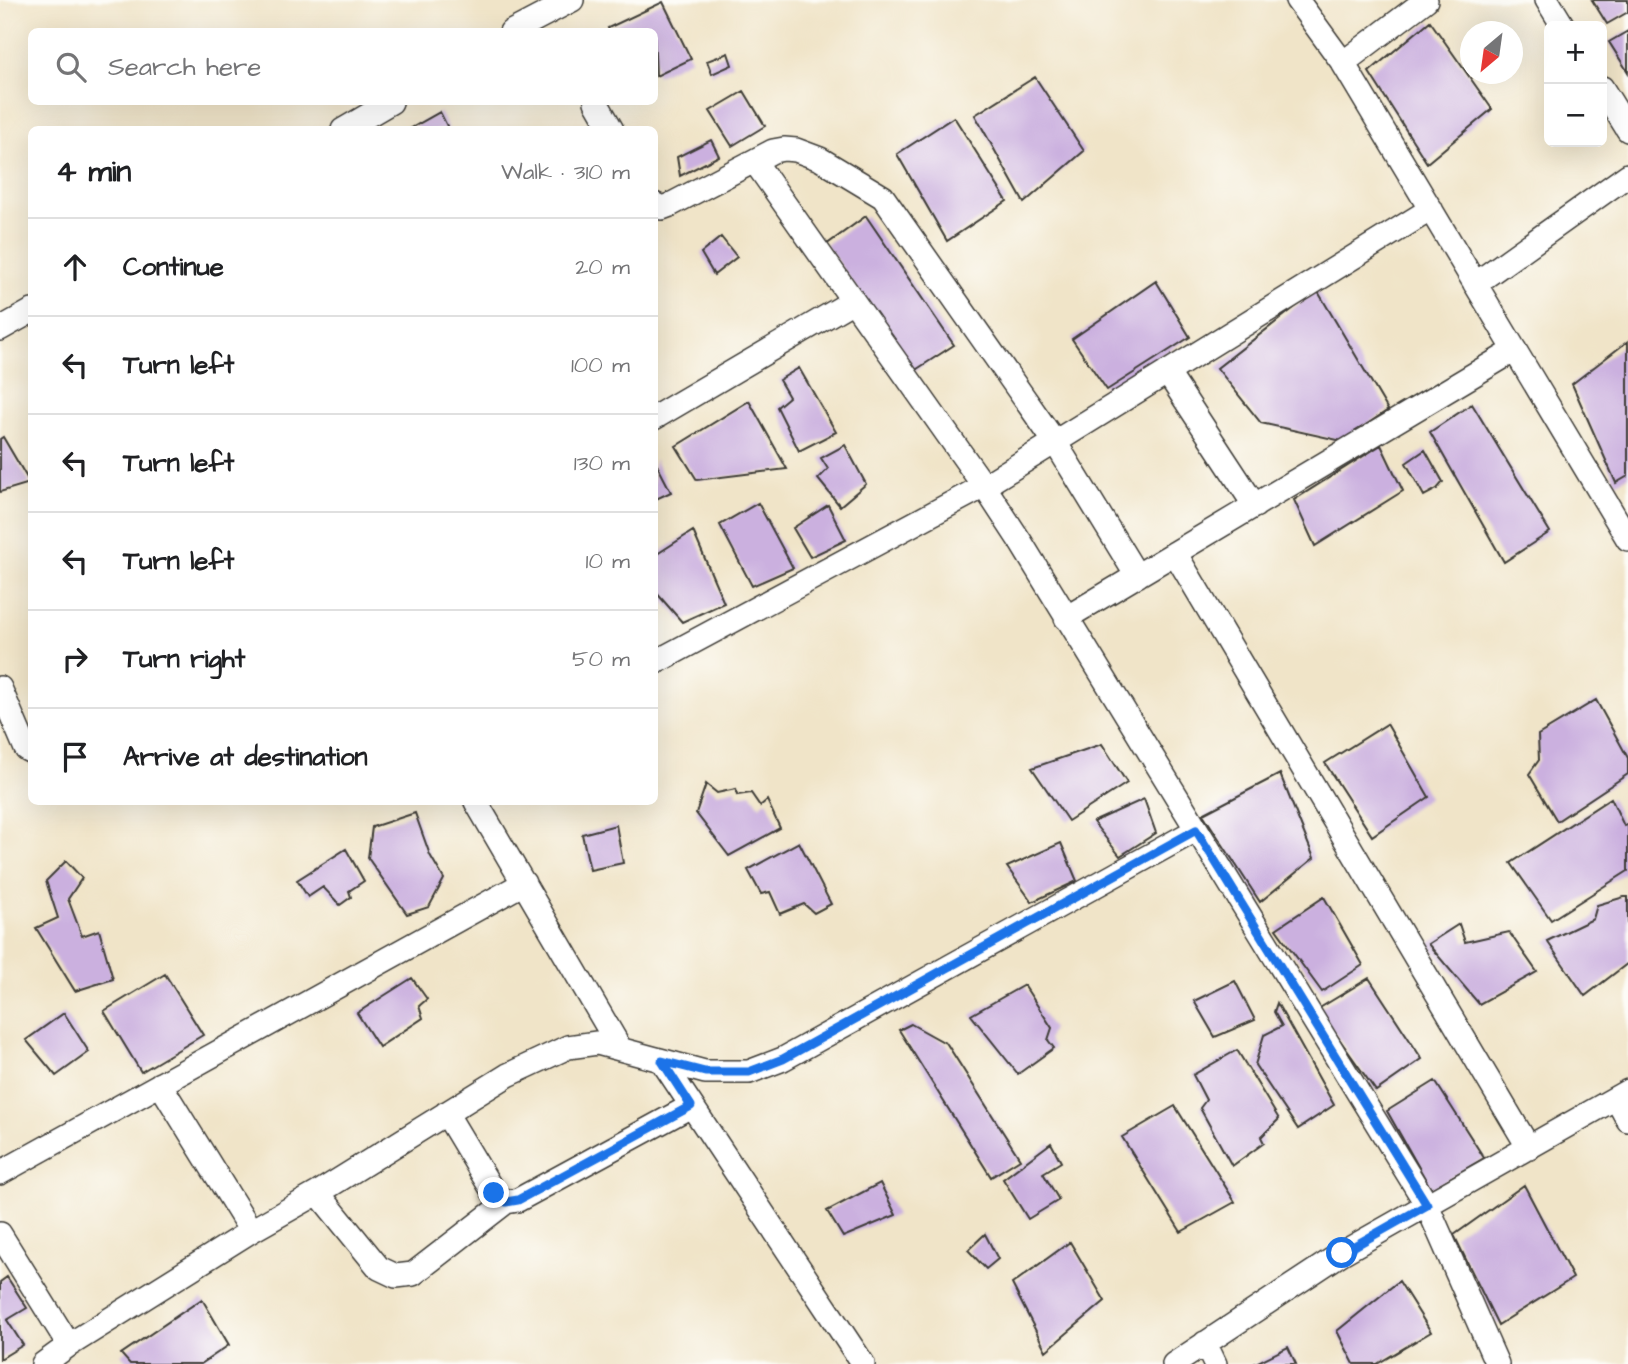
<!DOCTYPE html>
<meta charset="utf-8">
<style>
:root{--surface:#fff;--page:#f6f6f6;--text:#202124;--muted:#757577;--line:#e0e0e0}
body{margin:0;font-family:"Architects Daughter",sans-serif;background:var(--page);color:var(--text)}
.controls{position:absolute;right:21px;top:21px;display:grid;overflow:hidden;border-radius:10px;box-shadow:0 7px 28px #0002}
.controls button{width:63px;height:63px;display:grid;place-items:center;padding:0;border:0;border-bottom:2px solid var(--line);background:var(--surface);color:var(--text);font:35px sans-serif}
.compass{position:absolute;left:1460px;top:21px;width:63px;height:63px;border-radius:50%;background:var(--surface);box-shadow:0 7px 28px #0002;rotate:209deg}
.stop{position:absolute;width:21px;height:21px;margin:-16px;border:5px solid #1a73e8;border-radius:50%;background:#fff}
.stop.end{background:#1a73e8;border-color:#fff;box-shadow:0 2px 7px #0008}
.list{margin:0;padding:0;list-style:none}
h2{display:flex;justify-content:space-between;align-items:center;height:91px;margin:0;padding:0 28px;font-size:30px}
h2 small{font-size:23px;font-weight:400;color:var(--muted)}
.list li{display:grid;grid-template-columns:46px 1fr auto;gap:21px;align-items:center;box-sizing:border-box;height:98px;padding:0 28px;border-top:2px solid var(--line)}
.list b{display:block;font-size:26px;white-space:nowrap}
.list em{font-size:23px;font-style:normal;color:var(--muted)}
.icon{flex:none;width:38px;height:38px;fill:none;stroke:currentColor;stroke-width:2;stroke-linecap:round;stroke-linejoin:round}
.map{position:relative;flex:none;width:1628px;height:1364px;overflow:hidden}
.search{position:absolute;background:var(--surface);box-shadow:0 7px 28px #0002;left:28px;top:28px;width:630px;height:77px;display:flex;align-items:center;gap:18px;box-sizing:border-box;padding:0 24px;border-radius:10px;color:var(--muted);font-size:26px}
.panel{position:absolute;background:var(--surface);box-shadow:0 7px 28px #0002;left:28px;top:126px;width:630px;height:679px;border-radius:10px}
.map>svg:first-child{display:block}
</style>
<div class="map">
<svg width="1628" height="1364" viewBox="0 0 1628 1364">
<rect width="100%" height="100%" fill="#fdfcf7"/>
<filter id="ink" filterUnits="userSpaceOnUse"><feTurbulence type="fractalNoise" baseFrequency=".0143" numOctaves="2"/><feDisplacementMap in="SourceGraphic" scale="14" xChannelSelector="R" yChannelSelector="G"/><feConvolveMatrix kernelMatrix="1 2 1 2 8 2 1 2 1" color-interpolation-filters="sRGB"/></filter>
<filter id="wash" filterUnits="userSpaceOnUse"><feTurbulence type="fractalNoise" baseFrequency=".00686" numOctaves="4" result="noise"/><feDisplacementMap in="SourceGraphic" scale="28" xChannelSelector="R" yChannelSelector="G"/><feGaussianBlur stdDeviation="1.57" result="paint"/><feColorMatrix in="noise" values="0 0 0 0 0 0 0 0 0 0 0 0 0 0 0 0 0 1.4 0 .05"/><feComposite in="paint" operator="in"/></filter>
<g filter="url(#wash)">
<rect width="100%" height="100%" fill="#f0e4c8"/>
<g id="blocks">
<path fill="#cbb0df" d="M1592,0H1628V12L1607,24Z
M663,2L691,59L656,76L654,32H610L608,28Z
M1430,21L1492,109L1427,163L1369,72Z
M1628,31V72L1609,42Z
M728,53L732,65L712,74L707,61Z
M1035,77L1084,151L1024,203L975,115Z
M744,91L765,126L732,146L710,111Z
M440,112L449,130H408Z
M954,117L1007,201L947,241L897,154Z
M711,140L719,156L680,176L677,157Z
M866,216L954,345L914,371L826,245Z
M721,237L737,257L714,275L701,253Z
M1156,281L1190,337L1107,390L1072,339Z
M1317,290L1388,410L1342,441L1261,423L1217,368Z
M1628,341V476L1616,483L1572,384Z
M799,368L836,432L799,451L777,407L789,397L779,380Z
M749,401L787,469L697,480L676,446Z
M1472,404L1550,532L1504,562L1430,432Z
M3,437L30,483L0,492V439Z
M845,445L866,484L840,506L818,479L828,469L821,458Z
M1381,445L1403,491L1315,546L1294,500Z
M1425,450L1443,482L1437,489L1424,496L1406,463Z
M654,459L671,492L654,500Z
M758,503L793,568L752,586L720,525Z
M828,505L846,540L810,557L793,528Z
M693,531L724,603L682,622L654,590V556Z
M1596,700L1628,758V774L1557,821L1529,774L1539,760L1538,735Z
M1387,724L1429,797L1372,836L1325,763Z
M1102,744L1127,783L1068,821L1032,768Z
M1280,774L1314,858L1260,902L1203,814Z
M706,784L717,793L736,789L737,795L751,793L760,806L767,800L780,828L729,856L696,813Z
M1611,798L1624,826L1628,824V871L1551,920L1511,863Z
M1144,799L1156,833L1120,856L1093,822Z
M415,813L430,855L444,879L429,907L407,914L368,858L372,827Z
M616,825L623,863L590,870L582,834Z
M799,842L831,904L814,913L804,904L780,914L770,892L761,894L748,870Z
M1061,843L1077,881L1032,902L1007,867Z
M346,849L364,881L349,891L351,897L340,905L323,887L308,897L297,880Z
M66,861L82,878L68,899L82,936L99,930L113,979L75,991L36,928L58,918L46,881Z
M1324,897L1363,965L1322,992L1276,929Z
M1624,897H1628V963L1585,996L1547,941L1593,919L1597,905Z
M1459,924L1465,942L1509,932L1537,972L1479,1004L1428,944Z
M165,974L203,1035L141,1072L104,1011Z
M412,978L427,999L419,1006L423,1018L379,1047L357,1013Z
M1369,978L1422,1059L1376,1091L1318,1009Z
M1235,981L1255,1020L1215,1037L1194,1001Z
M1024,985L1052,1028L1048,1040L1054,1048L1018,1074L971,1015Z
M1277,1003L1334,1105L1298,1129L1255,1065L1264,1035L1282,1026L1274,1012Z
M64,1013L89,1052L56,1076L26,1040Z
M911,1024L947,1044L1020,1159L991,1177L899,1030Z
M1237,1050L1279,1119L1261,1137L1264,1143L1232,1166L1200,1108L1206,1100L1193,1075Z
M1435,1081L1484,1158L1431,1189L1387,1111Z
M1175,1106L1235,1202L1181,1232L1122,1137Z
M1051,1143L1061,1162L1043,1173L1059,1200L1028,1219L1003,1179Z
M880,1183L896,1215L843,1237L827,1211Z
M1524,1185L1573,1278L1498,1325L1454,1235Z
M985,1234L998,1259L986,1269L968,1250Z
M1070,1242L1105,1301L1046,1351L1012,1284Z
M7,1277L27,1308L7,1320L23,1345L0,1359V1282Z
M1399,1281L1431,1332L1377,1364H1354L1337,1331Z
M202,1299L229,1345L201,1364H130L121,1354Z
M1288,1347L1296,1364H1254Z"/>
</g>
</g>
<g filter="url(#ink)">
<use href="#blocks" fill-opacity="0" stroke="#3c3a36" stroke-width="2"/>
<g fill="none" stroke-linecap="round" stroke-linejoin="round">
<defs>
<path id="street" d="M1297,0L1343,63L1628,539
M1547,0L1563,26
M511,32L572,0
M1343,63L1426,0
M1602,88L1628,130
M596,102L612,130
M343,130L391,102
M755,162L984,486L1020,541L1427,1205L1497,1364
M654,204L662,208L670,205L773,151L784,149L796,150L820,159L883,197L1055,442L1137,576
M1475,284L1628,175
M0,329L32,311
M1167,372L1255,506
M654,418L853,301
M1175,553L1529,1148
M1066,618L1515,350
M654,663L984,486L1431,209
M0,688L26,749L32,752
M476,802L620,1048
M662,1061L863,1364
M160,1084L251,1231
M1616,1098L1628,1120
M446,1113L494,1193L506,1202L518,1200L691,1106
M0,1173L524,883
M318,1193L379,1268L396,1276L413,1274L506,1202
M0,1234L69,1345
M1205,1343L1215,1364
M43,1364L69,1345L251,1231L318,1193L508,1075L568,1047L597,1043L705,1072H749L783,1059L1196,830
M1174,1364L1342,1253L1628,1091"/>
</defs>
<use href="#street" stroke="#3c3a36" stroke-width="26"/>
<use href="#street" stroke="#fff" stroke-width="23"/>
</g>
</g>
<g fill="none" stroke-linecap="round" stroke-linejoin="round" filter="url(#ink)">
<path stroke="#1a73e8" stroke-width="9" d="M494,1193L506,1202L518,1200L691,1106L662,1061L705,1072H749L783,1059L1196,830L1427,1205L1342,1253"/>
</g>
</svg>
<div class="controls">
<button>+</button>
<button>−</button>
</div>
<svg class="compass" viewBox="-18 -18 36 36"><path d="M0-13l5 13h-10z" fill="#e53935"/><path d="M0 13l5-13h-10z" fill="#757577"/></svg>
<div class="stop" style="left:1342px;top:1253px"></div>
<div class="stop end" style="left:494px;top:1193px"></div>
<div class="search"><svg class="icon" aria-label="search" viewBox="0 0 24 24"><circle cx="10" cy="10" r="6"/><path d="M15 15l6 6"/></svg>Search here</div>
<section class="panel">
<h2>4 min<small>Walk · 310 m</small></h2>
<ul class="list">
<li><svg class="icon" aria-label="ahead" viewBox="0 0 24 24"><path d="M12 20V5M6 11l6-6 6 6"/></svg><div><b>Continue</b></div><em>20 m</em></li>
<li><svg class="icon" aria-label="left" viewBox="0 0 24 24"><path d="M17 20v-9H6M10 6l-5 5 5 5"/></svg><div><b>Turn left</b></div><em>100 m</em></li>
<li><svg class="icon" aria-label="left" viewBox="0 0 24 24"><path d="M17 20v-9H6M10 6l-5 5 5 5"/></svg><div><b>Turn left</b></div><em>130 m</em></li>
<li><svg class="icon" aria-label="left" viewBox="0 0 24 24"><path d="M17 20v-9H6M10 6l-5 5 5 5"/></svg><div><b>Turn left</b></div><em>10 m</em></li>
<li><svg class="icon" aria-label="right" viewBox="0 0 24 24"><path d="M7 20v-9h11M14 6l5 5-5 5"/></svg><div><b>Turn right</b></div><em>50 m</em></li>
<li><svg class="icon" aria-label="arrive" viewBox="0 0 24 24"><path d="M6 21V4h12l-3 4 3 4H6"/></svg><div><b>Arrive at destination</b></div></li>
</ul>
</section>
</div>
